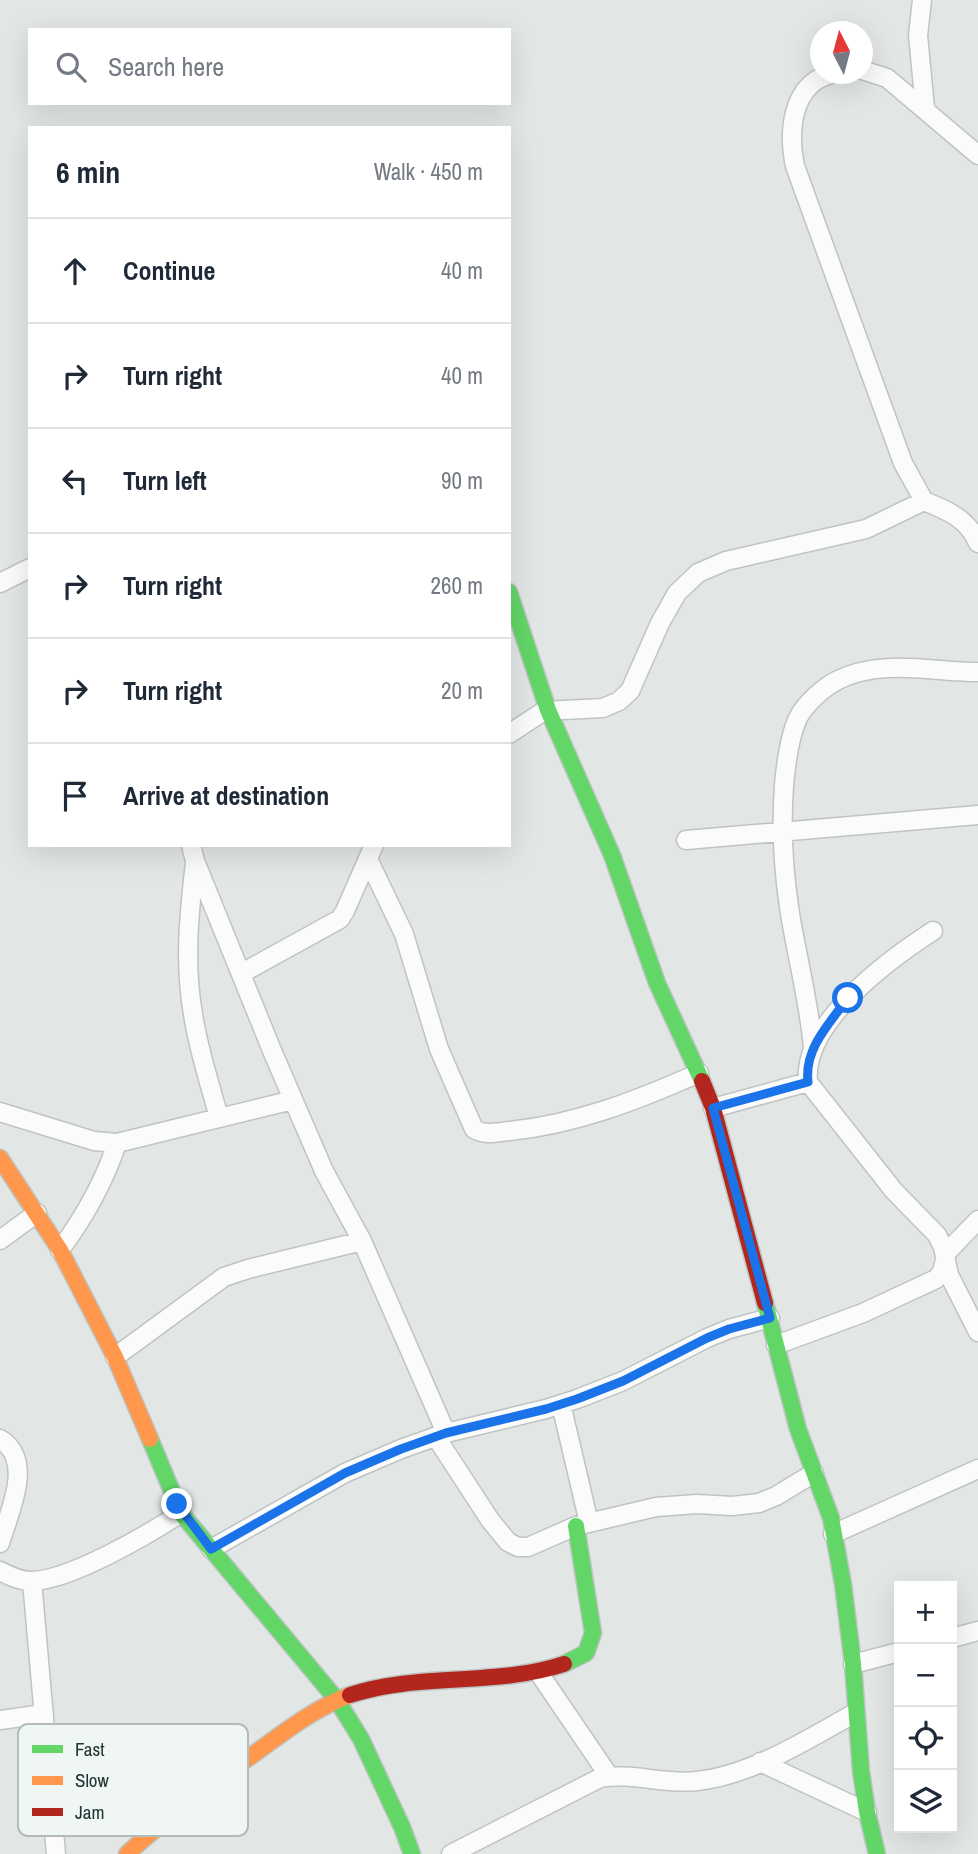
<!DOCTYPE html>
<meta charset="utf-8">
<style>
:root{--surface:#fff;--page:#f2f2f3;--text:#1f2937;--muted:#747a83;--line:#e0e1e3}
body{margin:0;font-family:"Archivo Narrow",sans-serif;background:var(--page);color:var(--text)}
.controls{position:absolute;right:21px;bottom:21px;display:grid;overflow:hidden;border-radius:0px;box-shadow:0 7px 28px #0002}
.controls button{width:63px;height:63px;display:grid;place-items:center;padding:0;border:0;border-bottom:2px solid var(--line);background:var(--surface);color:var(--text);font:35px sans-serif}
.compass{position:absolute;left:810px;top:21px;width:63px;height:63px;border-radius:50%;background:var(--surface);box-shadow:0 7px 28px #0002;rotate:354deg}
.stop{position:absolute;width:21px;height:21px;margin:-16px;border:5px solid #1a73e8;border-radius:50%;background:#fff}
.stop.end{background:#1a73e8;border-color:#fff;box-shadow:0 2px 7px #0008}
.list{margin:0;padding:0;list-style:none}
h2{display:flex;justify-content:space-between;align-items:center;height:91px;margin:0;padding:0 28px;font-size:30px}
h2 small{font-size:23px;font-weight:400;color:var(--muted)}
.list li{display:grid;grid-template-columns:46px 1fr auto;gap:21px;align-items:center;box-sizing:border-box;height:105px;padding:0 28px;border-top:2px solid var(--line)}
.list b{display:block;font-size:26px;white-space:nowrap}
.list em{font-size:23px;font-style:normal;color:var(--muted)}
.icon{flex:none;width:38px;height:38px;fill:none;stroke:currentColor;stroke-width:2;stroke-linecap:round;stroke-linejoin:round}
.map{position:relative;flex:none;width:978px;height:1854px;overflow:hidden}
.search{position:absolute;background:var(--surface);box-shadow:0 7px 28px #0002;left:28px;top:28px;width:483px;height:77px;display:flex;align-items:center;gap:18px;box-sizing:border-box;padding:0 24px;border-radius:0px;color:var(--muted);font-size:26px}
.panel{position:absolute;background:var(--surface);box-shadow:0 7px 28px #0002;left:28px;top:126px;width:483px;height:721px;border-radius:0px}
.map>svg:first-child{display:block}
</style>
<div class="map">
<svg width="978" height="1854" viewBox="0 0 978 1854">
<rect width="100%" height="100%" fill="#e2e7e5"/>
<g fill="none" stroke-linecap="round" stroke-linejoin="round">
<defs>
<path id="street" d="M922,0L918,35L925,108
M862,70L887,78L978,155
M831,74C791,84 788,133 795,166L903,463L924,501C947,510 968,519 978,543
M0,583L30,568
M509,734L544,711L603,708L619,701L630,691L660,623L677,593L698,573L726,561L866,529L924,501
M686,840L978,815
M191,845L195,861L273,1053L324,1171L362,1241L446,1433
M368,859L404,934L439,1049L474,1129C485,1136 498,1132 510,1131C577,1124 638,1100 699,1073
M195,863C189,913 184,964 193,1014C198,1049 210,1084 219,1118
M933,931C888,960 802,1023 808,1082L894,1191L937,1235L943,1247L949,1275L978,1332
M242,973L340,919L345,911L374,845
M813,1048C809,1000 796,954 789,907C783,866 781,826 784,785C786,763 789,737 798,718C805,704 823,688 836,681C880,658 932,672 978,672
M713,1108L808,1082
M0,1112L94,1141L117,1143L293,1100
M0,1240L37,1213
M60,1250C85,1216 104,1183 117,1143
M776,1345L863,1313L936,1279L942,1272L947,1252L978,1220
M115,1357L224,1277L248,1269L362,1241
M561,1404L589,1523
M436,1437L490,1520L508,1542L518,1547H528L576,1526L656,1507L697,1504L732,1506L759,1503L776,1496L814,1473
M0,1439C35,1460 9,1513 0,1543
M833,1534L978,1469
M211,1549L345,1473L401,1449L446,1433L546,1409L577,1399L623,1381L707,1338L729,1329L770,1318
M0,1571C10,1576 20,1581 31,1581C69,1581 149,1534 181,1513
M32,1581L56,1854
M952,1638L978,1631
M853,1664L899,1652
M539,1673L609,1776
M0,1720L43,1714
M760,1762L867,1812
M451,1854L600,1778C631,1772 665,1785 697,1781C752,1775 808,1739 855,1713"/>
<path id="fast" d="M509,592L548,710L612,855L657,983L702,1081
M765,1303L798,1429L831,1518L843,1584L853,1664L861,1771L867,1812L877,1854
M150,1439L181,1513L337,1700L361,1739L402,1827L412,1854
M564,1664L586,1653L593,1633L576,1526"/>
<path id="slow" d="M0,1158L60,1250L115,1357L150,1439
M127,1854C168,1816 213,1783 258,1751C287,1730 317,1707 350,1695"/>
<path id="jam" d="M702,1081L713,1108L765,1303
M350,1695C420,1672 494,1687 564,1664"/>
</defs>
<use href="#street" stroke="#bfc4c2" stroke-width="21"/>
<use href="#fast" stroke="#bec4c2" stroke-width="19"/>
<use href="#slow" stroke="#bec4c2" stroke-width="19"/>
<use href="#jam" stroke="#bec4c2" stroke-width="19"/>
<use href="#street" stroke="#fbfbfb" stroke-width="18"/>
<use href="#fast" stroke="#63d668" stroke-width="16"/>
<use href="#slow" stroke="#ff974d" stroke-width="16"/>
<use href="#jam" stroke="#b3261e" stroke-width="16"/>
</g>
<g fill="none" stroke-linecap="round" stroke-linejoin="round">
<path stroke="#1a73e8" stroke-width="9" d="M177,1504L211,1549L345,1473L401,1449L446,1433L546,1409L577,1399L623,1381L707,1338L729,1329L770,1318L713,1108L808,1082C804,1049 829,1024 848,998"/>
</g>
<rect x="18" y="1724" width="230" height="112" rx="10" fill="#eff6f4" stroke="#b2bdbb" stroke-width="2"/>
<rect x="32" y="1745" width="31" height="8" fill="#63d668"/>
<rect x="32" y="1776" width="31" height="9" fill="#ff974d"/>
<rect x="32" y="1808" width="31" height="8" fill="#b3261e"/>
<g font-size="19" fill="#223735">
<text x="75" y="1756">Fast</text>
<text x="75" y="1787">Slow</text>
<text x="75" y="1819">Jam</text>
</g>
</svg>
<div class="controls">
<button>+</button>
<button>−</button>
<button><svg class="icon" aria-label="locate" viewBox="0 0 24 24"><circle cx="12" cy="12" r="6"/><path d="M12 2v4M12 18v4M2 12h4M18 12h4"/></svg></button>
<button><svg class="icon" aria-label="layers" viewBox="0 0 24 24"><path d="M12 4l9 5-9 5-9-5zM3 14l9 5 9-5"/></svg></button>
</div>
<svg class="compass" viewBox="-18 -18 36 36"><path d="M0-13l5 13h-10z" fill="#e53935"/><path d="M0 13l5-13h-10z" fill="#747a83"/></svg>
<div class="stop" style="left:848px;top:998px"></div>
<div class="stop end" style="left:177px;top:1504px"></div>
<div class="search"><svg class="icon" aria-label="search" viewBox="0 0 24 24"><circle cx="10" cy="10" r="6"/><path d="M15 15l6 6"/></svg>Search here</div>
<section class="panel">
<h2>6 min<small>Walk · 450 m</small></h2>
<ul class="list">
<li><svg class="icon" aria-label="ahead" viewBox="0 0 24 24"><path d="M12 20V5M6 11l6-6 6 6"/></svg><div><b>Continue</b></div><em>40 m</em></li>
<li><svg class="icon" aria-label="right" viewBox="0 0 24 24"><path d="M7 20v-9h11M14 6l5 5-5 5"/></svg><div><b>Turn right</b></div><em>40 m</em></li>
<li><svg class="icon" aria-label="left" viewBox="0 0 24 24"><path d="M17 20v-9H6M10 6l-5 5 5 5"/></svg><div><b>Turn left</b></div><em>90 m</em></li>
<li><svg class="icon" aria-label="right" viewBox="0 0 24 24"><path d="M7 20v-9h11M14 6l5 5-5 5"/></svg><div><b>Turn right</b></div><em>260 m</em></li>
<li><svg class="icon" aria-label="right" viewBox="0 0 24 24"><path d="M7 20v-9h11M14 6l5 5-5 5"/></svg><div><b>Turn right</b></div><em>20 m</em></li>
<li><svg class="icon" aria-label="arrive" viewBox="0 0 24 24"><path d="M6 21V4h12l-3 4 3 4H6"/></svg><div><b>Arrive at destination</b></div></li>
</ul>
</section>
</div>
